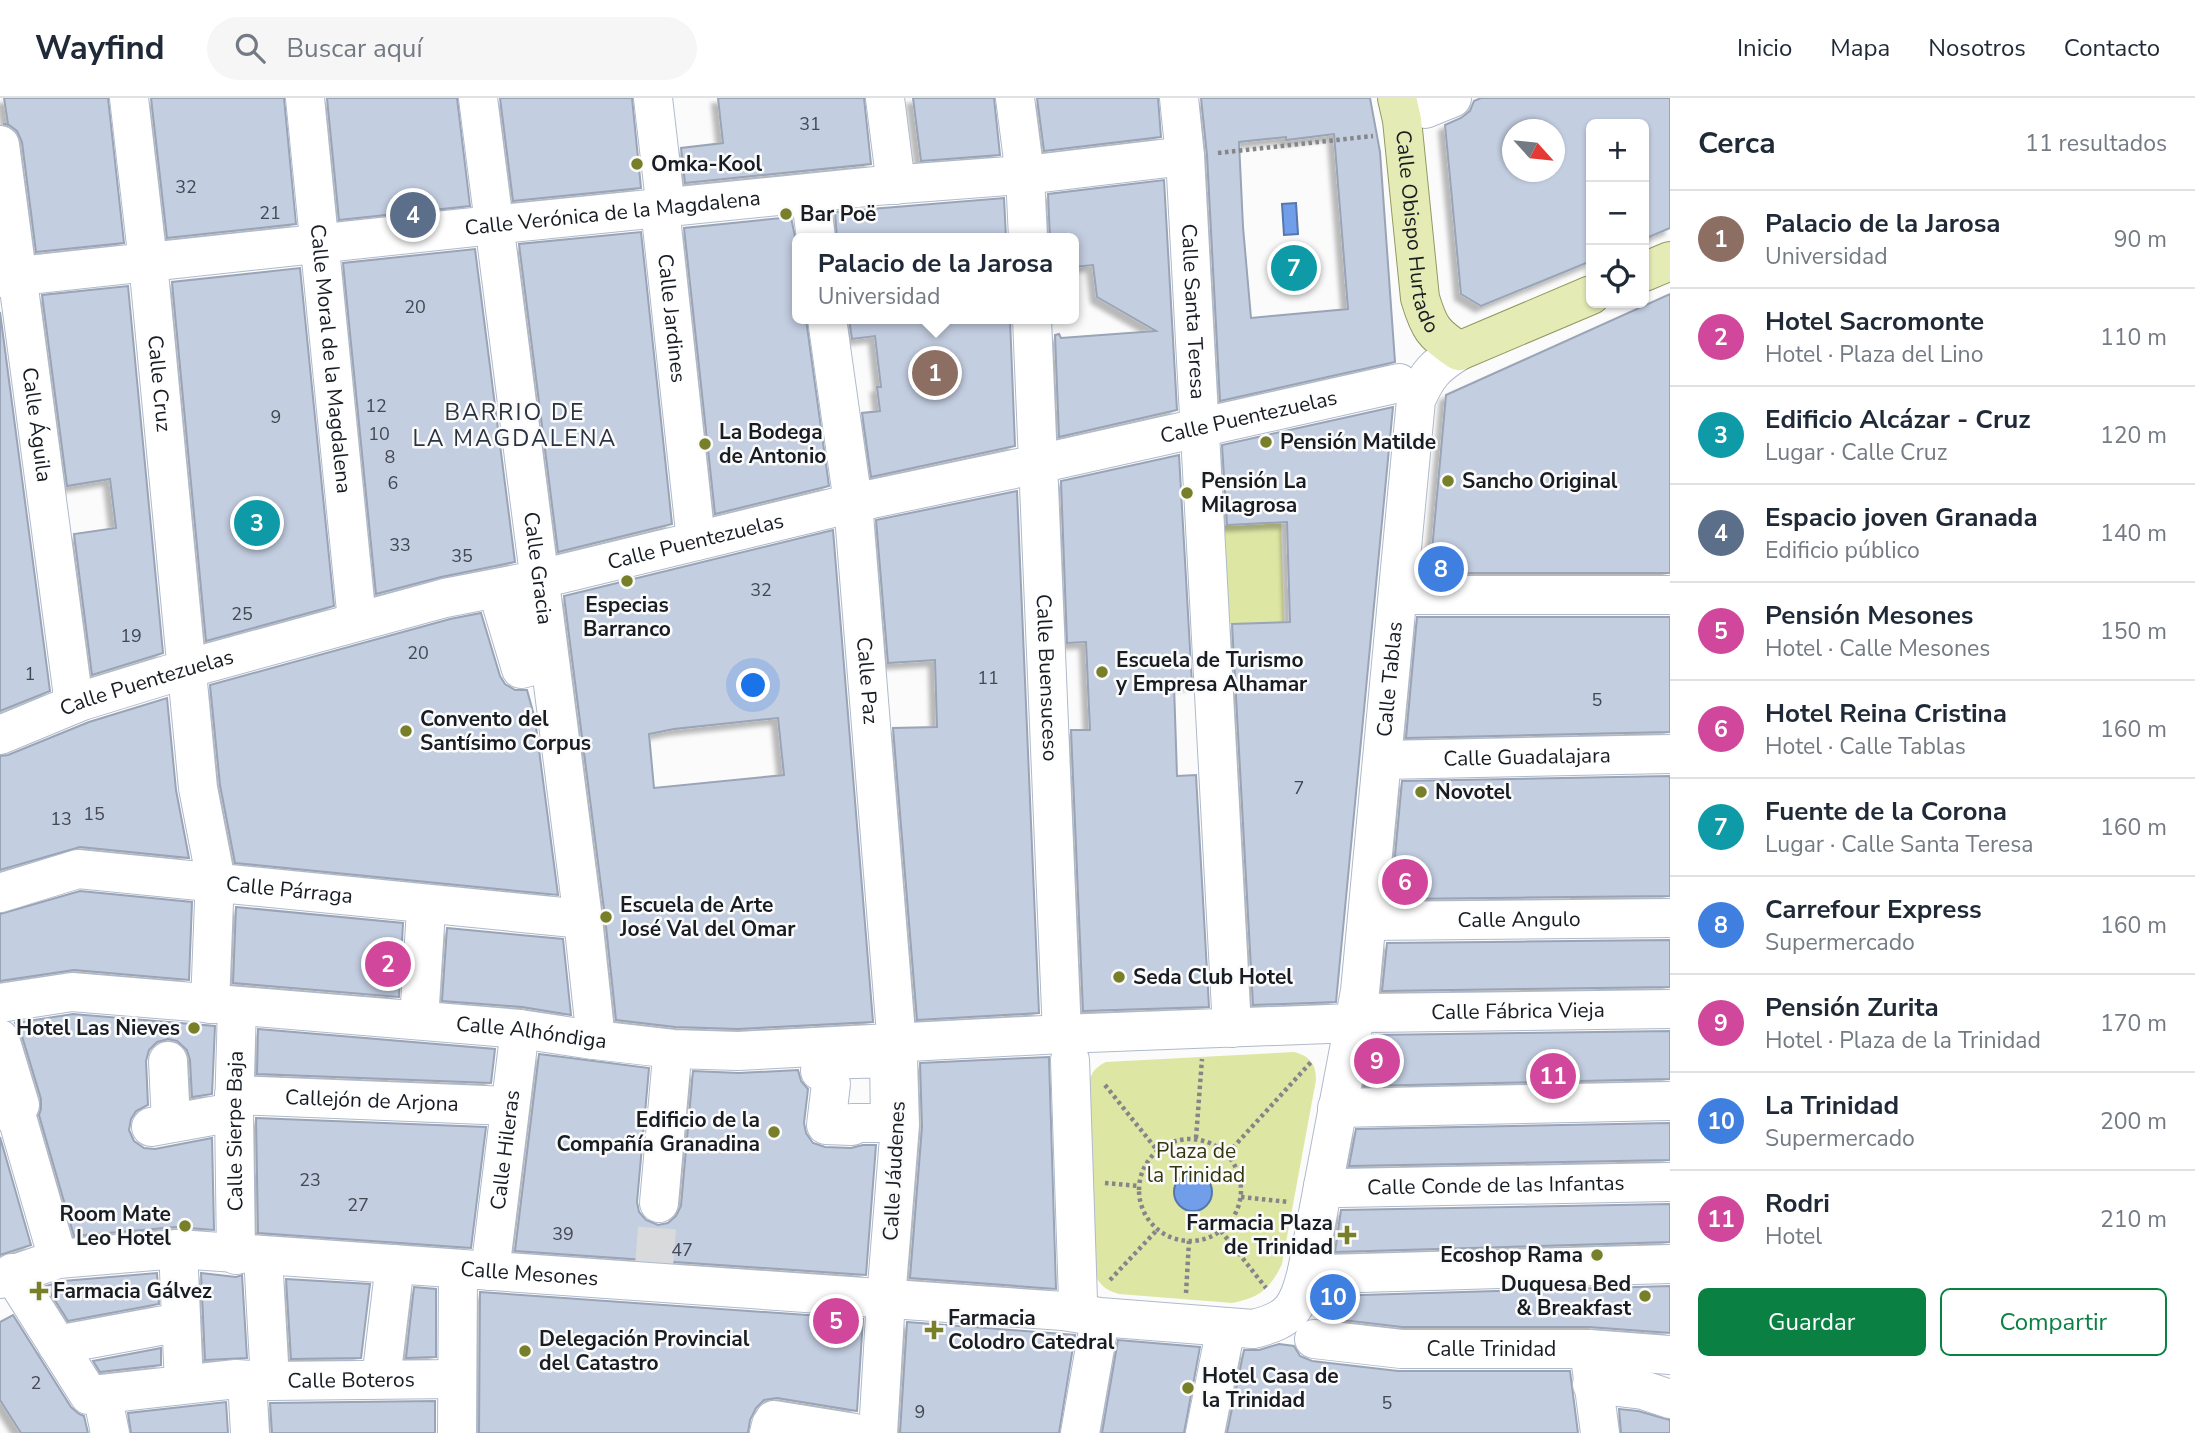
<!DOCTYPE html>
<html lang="es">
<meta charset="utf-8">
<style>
:root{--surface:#fff;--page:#f6f6f7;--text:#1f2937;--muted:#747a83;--line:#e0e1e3;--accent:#0b8043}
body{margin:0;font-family:"Nunito Sans",sans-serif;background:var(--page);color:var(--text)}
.controls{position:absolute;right:21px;top:21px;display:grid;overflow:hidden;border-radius:10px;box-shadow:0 2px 5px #0004}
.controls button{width:63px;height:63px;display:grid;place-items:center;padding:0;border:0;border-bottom:2px solid var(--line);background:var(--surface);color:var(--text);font:35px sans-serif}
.compass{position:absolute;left:1502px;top:21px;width:63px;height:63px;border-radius:50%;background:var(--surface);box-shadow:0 2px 5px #0004;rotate:117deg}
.you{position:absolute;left:754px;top:588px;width:24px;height:24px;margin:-18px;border:5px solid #fff;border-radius:50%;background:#1a73e8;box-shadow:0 0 0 10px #1a73e833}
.badge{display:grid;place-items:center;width:46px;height:46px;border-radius:50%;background:var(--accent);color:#fff;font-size:23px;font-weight:700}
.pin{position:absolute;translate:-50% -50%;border:4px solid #fff;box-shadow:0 2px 7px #0006}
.popup{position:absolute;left:792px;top:135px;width:287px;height:91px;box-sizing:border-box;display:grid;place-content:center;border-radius:10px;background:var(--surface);filter:drop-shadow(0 2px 5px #0005);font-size:23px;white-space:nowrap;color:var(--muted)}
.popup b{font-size:26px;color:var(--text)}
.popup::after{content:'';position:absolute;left:50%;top:100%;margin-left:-14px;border:14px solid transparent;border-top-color:var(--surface)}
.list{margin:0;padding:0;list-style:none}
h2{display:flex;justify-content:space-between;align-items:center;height:91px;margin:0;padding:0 28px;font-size:30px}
h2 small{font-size:23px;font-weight:400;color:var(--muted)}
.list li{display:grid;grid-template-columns:46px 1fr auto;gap:21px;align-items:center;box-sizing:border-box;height:98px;padding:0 28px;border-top:2px solid var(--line)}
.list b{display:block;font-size:26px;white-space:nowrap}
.list p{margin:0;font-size:23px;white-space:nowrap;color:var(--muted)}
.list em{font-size:23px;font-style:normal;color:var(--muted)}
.actions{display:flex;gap:14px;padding:21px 28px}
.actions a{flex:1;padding:16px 0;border:2px solid var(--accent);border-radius:10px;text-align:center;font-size:24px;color:var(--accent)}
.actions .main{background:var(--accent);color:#fff}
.icon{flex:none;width:38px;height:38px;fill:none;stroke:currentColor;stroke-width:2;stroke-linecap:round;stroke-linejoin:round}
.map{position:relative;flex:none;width:1670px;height:1335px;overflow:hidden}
header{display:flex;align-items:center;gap:42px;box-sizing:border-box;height:98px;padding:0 35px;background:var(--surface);border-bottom:2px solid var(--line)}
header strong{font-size:33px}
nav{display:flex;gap:38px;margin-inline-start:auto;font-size:24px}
.search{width:490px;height:63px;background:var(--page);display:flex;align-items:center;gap:18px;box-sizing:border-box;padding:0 24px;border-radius:38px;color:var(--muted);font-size:26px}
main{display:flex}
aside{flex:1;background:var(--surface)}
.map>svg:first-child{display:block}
</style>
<header>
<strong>Wayfind</strong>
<div class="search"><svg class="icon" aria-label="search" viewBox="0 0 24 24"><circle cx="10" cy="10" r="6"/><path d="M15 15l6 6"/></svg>Buscar aquí</div>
<nav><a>Inicio</a><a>Mapa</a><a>Nosotros</a><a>Contacto</a></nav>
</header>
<main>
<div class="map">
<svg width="1670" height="1335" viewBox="0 0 1670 1335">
<defs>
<filter id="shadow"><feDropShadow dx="-6" dy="6" stdDeviation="2" flood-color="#0004"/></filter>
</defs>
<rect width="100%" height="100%" fill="#fbfbfb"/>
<path fill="#dee6a4" d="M1281,424L1284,524L1223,526L1218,428Z
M1294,954C1310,958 1316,966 1316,982L1282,1166C1270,1191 1259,1200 1232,1205L1119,1196C1108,1193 1102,1189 1096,1179L1089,984C1092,973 1096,969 1106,964Z"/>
<path fill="#709ee8" stroke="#5677ad" stroke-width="2" d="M1296,105L1298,136L1284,137L1282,106Z
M1174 1094a19 19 0 1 1 38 0a19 19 0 1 1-38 0Z"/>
<path fill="#c3cee1" stroke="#99a4b6" stroke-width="2" fill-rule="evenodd" filter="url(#shadow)" d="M4,0H108L124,145L36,154L22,44L17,33L9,27L3,26H8Z
M151,0H284L296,126L167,140Z
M327,0H457L470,108L339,122Z
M500,0H632L641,90L513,103Z
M718,0H864L871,66L685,85L681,50L723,45Z
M913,0H994L1000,57L921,63Z
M1037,0H1158L1161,39L1044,53Z
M1201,0H1370L1380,54L1395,264L1220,303L1207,57ZM1334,36L1348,211L1251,220L1243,129L1239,44L1286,39V42Z
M1481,0H1670V130L1644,141V26H1591V163L1481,208L1461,196L1445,27L1461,20L1470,13L1474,3ZM1513,32H1555V74H1513Z
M1164,82L1177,312L1059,339L1055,237L1059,236L1061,240L1156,233L1097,199L1093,167L1073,169V140H1050L1048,96Z
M1004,100L1006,140H837L835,114Z
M791,119L797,149V221H806L829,388L715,416L684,130Z
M641,134L672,426L558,454L519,146Z
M475,151L515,464L441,479L376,496L343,165Z
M300,170L334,508L206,543L172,184Z
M128,188L163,555L92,577L74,436L116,430L110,381L67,388L42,197Z
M1670,196V475H1430L1446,297Z
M0,214L50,593L0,613Z
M849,221H1010L1015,348L871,379L862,315L880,313L877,289H881L875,238L852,241Z
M1393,309L1336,904L1253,907L1232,526L1290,524L1287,424L1227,427L1222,347Z
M1179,357L1192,586L1174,587L1177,678L1196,677L1209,909L1083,913L1071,632H1090L1086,544L1067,545L1061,383Z
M1017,393L1039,915L917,922L893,630L937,629L935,562L888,565L876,422Z
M833,432L873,924L738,931L675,929L616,922L605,819L564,498ZM778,620L784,677L654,690L649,636L674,631Z
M481,515L500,578L505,586L515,592H527L535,621L558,797L235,765L220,687L210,587L450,521Z
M1417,519H1670V634L1406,640Z
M167,600L176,692L189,760L80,749L0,772V658L8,657L89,624Z
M1670,678V798L1391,801L1402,683Z
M80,793L192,804L189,882L74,872L0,883V816Z
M236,809L403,825L399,899L233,885Z
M447,830L563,841L571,917L522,909L442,903Z
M1670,842V889L1382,893L1387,845Z
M73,916L215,928L212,996L192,999L190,962L187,952L177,943L168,941L157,944L149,952L146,963L148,1007L136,1013L131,1021L129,1032L134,1043L144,1050L155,1051L212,1040L214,1132L176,1129L74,1138L39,1017L41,1011V1001L21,935L15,925Z
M258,931L495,951L491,985L257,976Z
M1670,933V981L1364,988L1374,937Z
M539,956L649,970L637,1104L639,1114L646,1122L658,1127L668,1125L676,1118L681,1108L693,973L739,975L798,972L801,983L808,991L804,1025L806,1035L813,1045L825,1049L851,1050L863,1047H876L866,1177L515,1153Z
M1049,959L1056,1191L910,1180L922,1029L920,965Z
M256,1020L486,1029L471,1150L258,1135Z
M1670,1025V1062L1349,1068L1356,1031Z
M0,1039L31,1147L0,1157Z
M1670,1106V1144L1335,1154L1341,1112Z
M157,1175L159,1206L68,1223L46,1188L63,1183Z
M201,1175L236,1179L242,1177L247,1260L205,1262Z
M286,1181L370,1186L361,1260L291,1261Z
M1670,1188V1235L1589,1229H1402L1325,1220L1328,1198Z
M414,1189L436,1191V1259L406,1260Z
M480,1194L863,1221L857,1313L777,1300L764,1302L756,1310L750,1322L748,1335H479Z
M13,1217L71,1309L79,1316L84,1318L88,1335H21L0,1302V1224Z
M907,1224L1075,1237L1059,1335H900Z
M1118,1242L1200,1249L1184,1335H1102Z
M1279,1246L1294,1248L1300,1258L1312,1263L1398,1273H1570L1578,1335H1227L1244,1252H1259Z
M161,1250V1267L100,1274L93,1263Z
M435,1303V1335H272L270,1305Z
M226,1304L228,1335H131L128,1315Z
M1619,1311L1638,1313L1670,1322V1335H1621Z"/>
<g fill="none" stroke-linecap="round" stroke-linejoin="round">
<path stroke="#d9dadb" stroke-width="38" stroke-dasharray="38 19" stroke-linecap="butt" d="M654,1168L659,1105"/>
<defs>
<g id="minor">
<path id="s1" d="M129,0L148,164L198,690L215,778L210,906"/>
<path id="s2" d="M305,0L357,523"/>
<path id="s3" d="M478,0L583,821L595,933L594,942"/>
<path id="s4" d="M653,0L665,103L661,119L696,443"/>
<path d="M885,0L896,87"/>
<path d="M1015,0L1025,77L1028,140"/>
<path id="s5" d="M1179,0L1185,58L1232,930"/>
<path d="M1425,11L1452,0"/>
<path id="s6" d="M0,47L74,606"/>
<path d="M810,95L816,140"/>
<path id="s7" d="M0,180L493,127L876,88L1034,76L1185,58"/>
<path id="s8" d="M827,221L853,405L898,961L900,1027L886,1201L878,1335"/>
<path id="s9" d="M1032,221L1062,936"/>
<path d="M532,493L544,565L521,571L500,501Z"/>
<path d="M1398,497H1670"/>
<path id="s10" d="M0,637L82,603L186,571L445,500L532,483L853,405L1038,366L1399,285"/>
<path id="s11" d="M1383,662L1670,656"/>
<path id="s12" d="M0,795L78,771L583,821"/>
<path id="s13" d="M1367,823L1670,820"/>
<path id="s14" d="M0,905L72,894L520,931L586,941L673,951L738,953L1062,936L1354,925"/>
<path id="s15" d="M1368,915L1670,911"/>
<path d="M419,922L426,812"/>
<path d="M0,941L20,1007L0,1013"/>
<path d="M889,960L890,1025H852V1028L826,1027L831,986L827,976L820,973L821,962Z"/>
<path d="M1070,962L1078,1202"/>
<path d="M168,963L171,1025"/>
<path id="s16" d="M234,997L510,1008"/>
<path d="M14,1009L58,1161"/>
<path d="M1337,1010L1670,1003"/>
<path d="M151,1029L234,1014"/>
<path id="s17" d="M1323,1088L1340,1090L1670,1084"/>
<path d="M659,1105L671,970"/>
<path d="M178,1151L184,1286"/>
<path id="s18" d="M236,1157L234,1014L237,908"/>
<path d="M263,1158L270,1283"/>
<path id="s19" d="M490,1173L520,931"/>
<path d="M1307,1173L1326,1176L1670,1166"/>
<path d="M12,1175L89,1297L102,1296L110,1335"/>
<path id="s20" d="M0,1181L58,1161L178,1151L1063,1213L1100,1219L1253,1231C1291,1222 1298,1210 1307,1173L1360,893L1416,302C1428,275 1435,268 1459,253"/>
<path id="s21" d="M1314,1241L1401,1251H1589L1670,1257"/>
<path d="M57,1247L181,1224"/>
<path d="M1589,1251L1600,1335"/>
<path d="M381,1281L395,1166"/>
<path d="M247,1282L250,1335"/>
<path d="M1592,1286L1643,1292L1670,1301"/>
<path id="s22" d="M102,1296L236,1281L270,1283L457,1281"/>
<path d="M457,1335L458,1171"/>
<path d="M769,1335L771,1327L774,1326V1322L855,1335"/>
<path d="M1080,1335L1099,1227"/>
<path d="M1205,1335L1226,1229"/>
</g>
<g id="major">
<path id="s23" d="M1397,0L1402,22L1420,200C1429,230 1433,236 1459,253L1591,197"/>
<path d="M1644,174L1670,163"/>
</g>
</defs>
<use href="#minor" stroke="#afbacc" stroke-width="40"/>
<use href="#major" stroke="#929961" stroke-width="40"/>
<path stroke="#84868a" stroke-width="4.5" stroke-dasharray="3.5 3.5" stroke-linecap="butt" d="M1218,55L1373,38
M1105,987L1157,1052
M1196,1040L1202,961
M1139 1092a51 51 0 1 1 102 0a51 51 0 1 1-102 0Z
M1228,1055L1312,963
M1105,1085L1139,1088
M1241,1099L1289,1104
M1221,1133L1266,1190
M1110,1182L1157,1132
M1186,1195L1189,1143"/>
<use href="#minor" stroke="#fff" stroke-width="38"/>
<use href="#major" stroke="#e5ebb5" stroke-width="38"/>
</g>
<g fill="#787f29" stroke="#fbfbfb" stroke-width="2.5">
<circle cx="637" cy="66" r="7"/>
<circle cx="786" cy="116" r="7"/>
<circle cx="1266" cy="344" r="7"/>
<circle cx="705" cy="346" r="7"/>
<circle cx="1448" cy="383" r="7"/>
<circle cx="1187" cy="395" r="7"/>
<circle cx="627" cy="483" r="7"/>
<circle cx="1102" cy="574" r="7"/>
<circle cx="406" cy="633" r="7"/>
<circle cx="1421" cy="694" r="7"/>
<circle cx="606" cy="819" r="7"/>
<circle cx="1119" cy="879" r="7"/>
<circle cx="194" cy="930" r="7"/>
<circle cx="774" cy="1034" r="7"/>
<circle cx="185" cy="1128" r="7"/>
<path d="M1343.5 1126.5h7v7h7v7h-7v7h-7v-7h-7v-7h7z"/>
<circle cx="1597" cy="1157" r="7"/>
<path d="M35.5 1182.5h7v7h7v7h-7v7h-7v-7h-7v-7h7z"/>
<circle cx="1645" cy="1198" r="7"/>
<path d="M930.5 1221.5h7v7h7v7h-7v7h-7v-7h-7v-7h7z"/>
<circle cx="525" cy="1253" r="7"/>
<circle cx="1188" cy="1290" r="7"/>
</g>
<g text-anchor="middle" stroke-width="5" stroke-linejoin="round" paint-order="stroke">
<g font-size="18" fill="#434852">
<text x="810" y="32">31</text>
<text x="186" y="95">32</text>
<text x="270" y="121">21</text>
<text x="415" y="215">20</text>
<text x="376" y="314">12</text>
<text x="276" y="325">9</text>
<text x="379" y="342">10</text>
<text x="390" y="365">8</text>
<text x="393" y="391">6</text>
<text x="400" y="453">33</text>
<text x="462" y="464">35</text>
<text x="761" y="498">32</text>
<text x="242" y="522">25</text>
<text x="131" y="544">19</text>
<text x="418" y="561">20</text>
<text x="30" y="582">1</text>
<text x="988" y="586">11</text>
<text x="1597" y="608">5</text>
<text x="1299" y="696">7</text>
<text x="94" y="722">15</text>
<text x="61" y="727">13</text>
<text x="310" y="1088">23</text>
<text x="358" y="1113">27</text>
<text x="563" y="1142">39</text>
<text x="682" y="1158">47</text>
<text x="36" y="1291">2</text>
<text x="1387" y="1311">5</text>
<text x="920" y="1320">9</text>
</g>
<g font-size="21" font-weight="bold" fill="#181c23" stroke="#fbfbfb" text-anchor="start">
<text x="651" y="73">Omka-Kool</text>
<text x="800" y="123">Bar Poë</text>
<text x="719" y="341">La Bodega<tspan x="719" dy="24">de Antonio</tspan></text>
<text x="1280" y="351">Pensión Matilde</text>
<text x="1201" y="390">Pensión La<tspan x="1201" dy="24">Milagrosa</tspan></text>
<text x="1462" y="390">Sancho Original</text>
<text x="627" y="514" text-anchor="middle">Especias<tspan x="627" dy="24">Barranco</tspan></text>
<text x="1116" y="569">Escuela de Turismo<tspan x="1116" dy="24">y Empresa Alhamar</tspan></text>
<text x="420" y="628">Convento del<tspan x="420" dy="24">Santísimo Corpus</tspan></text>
<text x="1435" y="701">Novotel</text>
<text x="620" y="814">Escuela de Arte<tspan x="620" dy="24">José Val del Omar</tspan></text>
<text x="1133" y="886">Seda Club Hotel</text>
<text x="180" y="937" text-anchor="end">Hotel Las Nieves</text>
<text x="760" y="1029" text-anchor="end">Edificio de la<tspan x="760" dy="24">Compañía Granadina</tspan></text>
<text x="171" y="1123" text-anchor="end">Room Mate<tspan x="171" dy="24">Leo Hotel</tspan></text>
<text x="1333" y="1132" text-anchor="end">Farmacia Plaza<tspan x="1333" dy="24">de Trinidad</tspan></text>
<text x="1583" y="1164" text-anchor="end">Ecoshop Rama</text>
<text x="1631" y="1193" text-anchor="end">Duquesa Bed<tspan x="1631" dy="24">&amp; Breakfast</tspan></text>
<text x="53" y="1200">Farmacia Gálvez</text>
<text x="948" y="1227">Farmacia<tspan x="948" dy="24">Colodro Catedral</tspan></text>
<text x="539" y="1248">Delegación Provincial<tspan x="539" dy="24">del Catastro</tspan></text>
<text x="1202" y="1285">Hotel Casa de<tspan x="1202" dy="24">la Trinidad</tspan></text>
</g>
<g font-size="21" fill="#181c23" stroke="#fbfbfb">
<text dy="7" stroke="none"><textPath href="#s7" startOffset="616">Calle Verónica de la Magdalena</textPath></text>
<text dy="7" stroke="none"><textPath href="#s23" startOffset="135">Calle Obispo Hurtado</textPath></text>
<text dy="7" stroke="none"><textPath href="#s5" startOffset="214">Calle Santa Teresa</textPath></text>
<text dy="7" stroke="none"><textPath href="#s4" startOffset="222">Calle Jardines</textPath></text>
<text dy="7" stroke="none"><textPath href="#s2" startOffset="262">Calle Moral de la Magdalena</textPath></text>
<text dy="7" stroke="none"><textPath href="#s1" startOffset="287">Calle Cruz</textPath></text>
<text dy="7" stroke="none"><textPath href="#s10" startOffset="1290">Calle Puentezuelas</textPath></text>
<text dy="7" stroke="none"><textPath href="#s6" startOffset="282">Calle Águila</textPath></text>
<text dy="7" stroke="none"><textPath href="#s10" startOffset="723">Calle Puentezuelas</textPath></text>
<text dy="7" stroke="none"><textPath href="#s3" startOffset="474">Calle Gracia</textPath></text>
<text dy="7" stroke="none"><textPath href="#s9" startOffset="359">Calle Buensuceso</textPath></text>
<text dy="7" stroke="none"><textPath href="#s20" startOffset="1944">Calle Tablas</textPath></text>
<text dy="7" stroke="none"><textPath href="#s8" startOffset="364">Calle Paz</textPath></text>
<text dy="7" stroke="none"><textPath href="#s10" startOffset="156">Calle Puentezuelas</textPath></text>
<text dy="7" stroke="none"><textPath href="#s11" startOffset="144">Calle Guadalajara</textPath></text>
<text dy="7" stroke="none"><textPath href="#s12" startOffset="294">Calle Párraga</textPath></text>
<text dy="7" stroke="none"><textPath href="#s13" startOffset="152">Calle Angulo</textPath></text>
<text dy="7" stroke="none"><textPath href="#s15" startOffset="150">Calle Fábrica Vieja</textPath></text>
<text dy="7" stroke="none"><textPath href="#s14" startOffset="534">Calle Alhóndiga</textPath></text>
<text dy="7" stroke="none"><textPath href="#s16" startOffset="138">Callejón de Arjona</textPath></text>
<text dy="7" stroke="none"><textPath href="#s18" startOffset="124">Calle Sierpe Baja</textPath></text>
<text dy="7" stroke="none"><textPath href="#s19" startOffset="122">Calle Hileras</textPath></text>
<text transform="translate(894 1073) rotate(-87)" y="7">Calle Jáudenes</text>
<text dy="7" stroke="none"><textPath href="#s17" startOffset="173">Calle Conde de las Infantas</textPath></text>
<text dy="7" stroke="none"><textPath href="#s20" startOffset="534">Calle Mesones</textPath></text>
<text dy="7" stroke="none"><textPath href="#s21" startOffset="178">Calle Trinidad</textPath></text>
<text dy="7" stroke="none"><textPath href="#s22" startOffset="250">Calle Boteros</textPath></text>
</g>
<g font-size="21" fill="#32360c" stroke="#fbfbfb">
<text x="1196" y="1060">Plaza de<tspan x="1196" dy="24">la Trinidad</tspan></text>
</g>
<g font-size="23" letter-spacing="2" fill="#2a3341" stroke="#fbfbfb">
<text x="515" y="322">BARRIO DE<tspan x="515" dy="26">LA MAGDALENA</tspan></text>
</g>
</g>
</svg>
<div class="controls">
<button>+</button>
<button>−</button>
<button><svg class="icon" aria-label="locate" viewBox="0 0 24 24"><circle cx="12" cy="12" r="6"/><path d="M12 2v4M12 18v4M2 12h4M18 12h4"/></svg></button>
</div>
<svg class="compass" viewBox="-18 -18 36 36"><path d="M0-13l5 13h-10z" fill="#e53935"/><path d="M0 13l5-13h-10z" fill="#747a83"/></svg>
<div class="you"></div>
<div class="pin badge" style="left:935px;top:275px;background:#8d6e63">1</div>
<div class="popup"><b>Palacio de la Jarosa</b>Universidad</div>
<div class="pin badge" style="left:388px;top:866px;background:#d1479c">2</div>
<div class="pin badge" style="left:257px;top:425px;background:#0f9aa8">3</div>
<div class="pin badge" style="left:413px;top:117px;background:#5c6f8a">4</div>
<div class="pin badge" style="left:836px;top:1223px;background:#d1479c">5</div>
<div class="pin badge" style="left:1405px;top:784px;background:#d1479c">6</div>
<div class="pin badge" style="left:1294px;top:170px;background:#0f9aa8">7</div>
<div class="pin badge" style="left:1441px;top:471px;background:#3f7fe0">8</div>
<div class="pin badge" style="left:1377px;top:963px;background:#d1479c">9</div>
<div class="pin badge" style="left:1333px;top:1199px;background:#3f7fe0">10</div>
<div class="pin badge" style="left:1553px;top:978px;background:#d1479c">11</div>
</div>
<aside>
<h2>Cerca<small>11 resultados</small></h2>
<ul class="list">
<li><span class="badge" style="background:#8d6e63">1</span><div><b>Palacio de la Jarosa</b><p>Universidad</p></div><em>90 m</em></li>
<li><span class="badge" style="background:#d1479c">2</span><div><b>Hotel Sacromonte</b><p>Hotel · Plaza del Lino</p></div><em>110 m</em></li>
<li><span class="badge" style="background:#0f9aa8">3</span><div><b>Edificio Alcázar - Cruz</b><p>Lugar · Calle Cruz</p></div><em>120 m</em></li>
<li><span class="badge" style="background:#5c6f8a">4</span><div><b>Espacio joven Granada</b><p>Edificio público</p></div><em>140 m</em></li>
<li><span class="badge" style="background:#d1479c">5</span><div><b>Pensión Mesones</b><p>Hotel · Calle Mesones</p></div><em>150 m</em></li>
<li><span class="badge" style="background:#d1479c">6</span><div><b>Hotel Reina Cristina</b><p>Hotel · Calle Tablas</p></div><em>160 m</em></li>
<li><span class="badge" style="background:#0f9aa8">7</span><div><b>Fuente de la Corona</b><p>Lugar · Calle Santa Teresa</p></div><em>160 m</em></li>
<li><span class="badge" style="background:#3f7fe0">8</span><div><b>Carrefour Express</b><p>Supermercado</p></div><em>160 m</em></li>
<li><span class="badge" style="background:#d1479c">9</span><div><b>Pensión Zurita</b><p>Hotel · Plaza de la Trinidad</p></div><em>170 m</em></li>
<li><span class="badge" style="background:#3f7fe0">10</span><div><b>La Trinidad</b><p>Supermercado</p></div><em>200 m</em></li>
<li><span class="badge" style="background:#d1479c">11</span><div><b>Rodri</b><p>Hotel</p></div><em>210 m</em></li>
</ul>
<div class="actions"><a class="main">Guardar</a><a>Compartir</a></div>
</aside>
</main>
